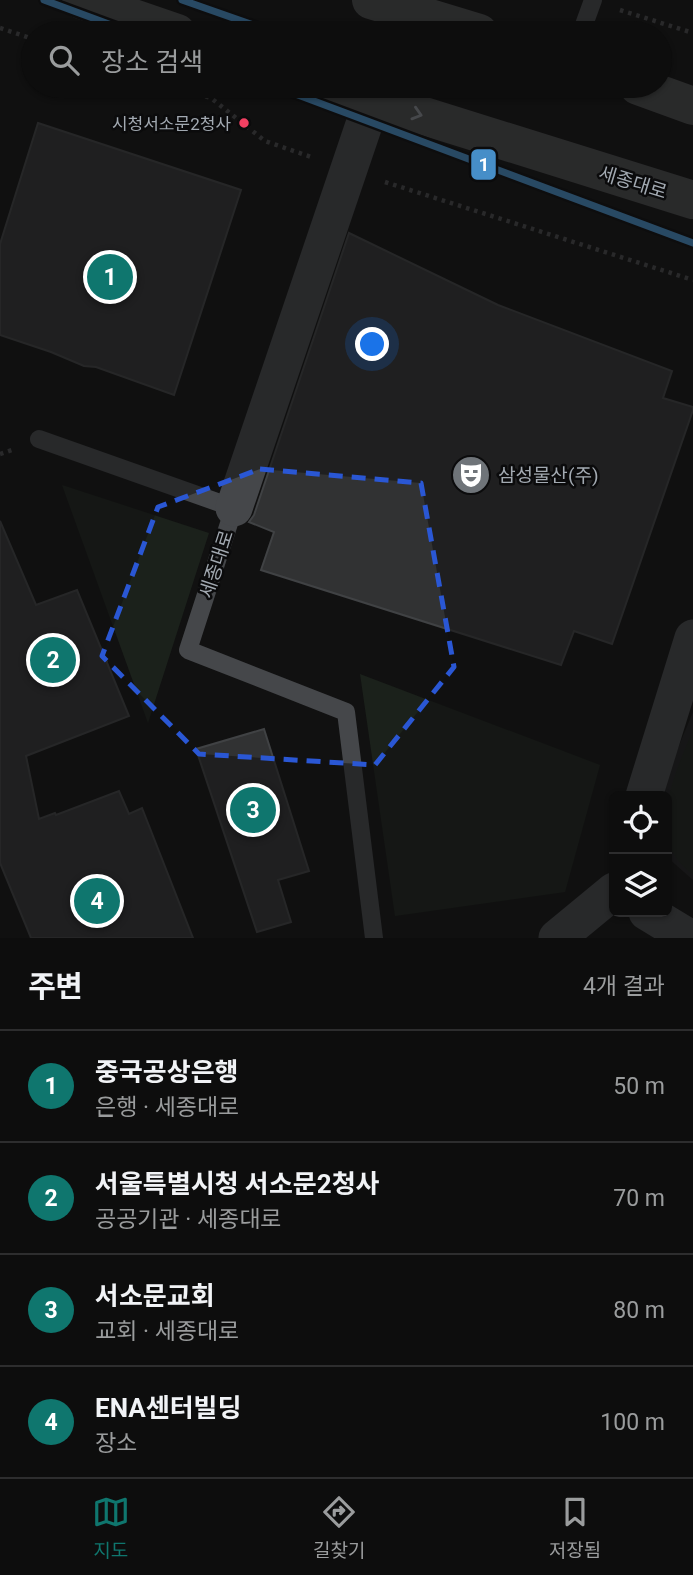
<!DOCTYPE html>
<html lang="ko">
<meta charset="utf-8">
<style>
:root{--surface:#0d0d0d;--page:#1b1b1b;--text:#f1f3f6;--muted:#9a9c9d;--line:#2d2d2e;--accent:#0f766e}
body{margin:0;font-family:Roboto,"Noto Sans KR",sans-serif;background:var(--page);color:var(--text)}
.controls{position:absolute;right:21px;bottom:21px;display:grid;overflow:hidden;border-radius:10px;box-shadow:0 2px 5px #0004}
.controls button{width:63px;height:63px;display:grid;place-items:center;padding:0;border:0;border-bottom:2px solid var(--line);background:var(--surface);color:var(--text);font:35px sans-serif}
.you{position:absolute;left:373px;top:345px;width:24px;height:24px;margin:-18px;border:5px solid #fff;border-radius:50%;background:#1a73e8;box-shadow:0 0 0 10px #1a73e833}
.badge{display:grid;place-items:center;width:46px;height:46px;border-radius:50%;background:var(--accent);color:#fff;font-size:23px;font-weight:700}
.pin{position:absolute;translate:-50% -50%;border:4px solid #fff;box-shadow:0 2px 7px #0006}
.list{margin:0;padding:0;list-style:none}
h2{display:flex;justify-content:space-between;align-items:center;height:91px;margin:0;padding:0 28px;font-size:30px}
h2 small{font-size:23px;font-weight:400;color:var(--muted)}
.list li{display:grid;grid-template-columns:46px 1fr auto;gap:21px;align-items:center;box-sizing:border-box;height:112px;padding:0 28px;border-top:2px solid var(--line)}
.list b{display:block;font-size:26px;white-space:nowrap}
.list p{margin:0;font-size:23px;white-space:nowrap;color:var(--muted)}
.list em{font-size:23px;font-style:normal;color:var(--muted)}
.icon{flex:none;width:38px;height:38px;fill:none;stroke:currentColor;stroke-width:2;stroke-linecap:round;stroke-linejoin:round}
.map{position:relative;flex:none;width:693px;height:938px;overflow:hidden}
.search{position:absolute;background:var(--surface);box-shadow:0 2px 5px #0004;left:21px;right:21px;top:21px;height:77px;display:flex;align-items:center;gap:18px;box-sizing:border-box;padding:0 24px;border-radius:38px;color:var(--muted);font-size:26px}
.sheet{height:539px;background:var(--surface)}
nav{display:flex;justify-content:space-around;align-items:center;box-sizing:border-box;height:98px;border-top:2px solid var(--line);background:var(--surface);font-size:19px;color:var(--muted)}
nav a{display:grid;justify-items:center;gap:4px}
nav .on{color:var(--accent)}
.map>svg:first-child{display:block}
</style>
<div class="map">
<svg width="693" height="938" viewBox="0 0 693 938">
<rect width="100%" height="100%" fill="#111"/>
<path fill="#1e1e1f" d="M693,712V880L667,857V796H658Z"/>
<path fill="#1b211b" d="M62,485L209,533L148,723Z
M360,674L600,765L565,892L395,916Z
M693,730V874C643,840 675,774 693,730Z"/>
<path fill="#313233" stroke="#404244" stroke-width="2" d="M38,123L241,190L174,395L96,367L84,366L51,352L0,335V244Z
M349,233L498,305L672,371L663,398L693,407V410L612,644L574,631L561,665L261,570L274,532L249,522L254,515Z
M0,521L36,605L77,590L129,716L26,756L39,819L55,813L56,815L119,791L129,814L142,808L193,938H31L0,863Z
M264,729L309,871L278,880L291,922L257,932L196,749Z"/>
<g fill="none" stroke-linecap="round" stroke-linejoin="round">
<path stroke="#47484b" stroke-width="4.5" stroke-dasharray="3.5 5" stroke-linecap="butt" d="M620,10L693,33
M0,28L33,39
M173,86L211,98L265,141L314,158
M385,182L693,280
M0,454L12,450"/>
<path stroke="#45474a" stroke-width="18" d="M581,33L593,0
M39,439L234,508L188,650L346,712L374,938"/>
<path stroke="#45474a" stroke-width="37" d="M234,508L372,101
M644,796L693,638
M647,912L690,938
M557,938L614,891"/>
<path stroke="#48494b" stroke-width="38" d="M81,0L177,33
M371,0L479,33
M328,86L693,200
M638,86L693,106"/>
<defs>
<path id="metro-1" d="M44,0L133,33
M182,0L276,33
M274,86L693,243"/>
</defs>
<use href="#metro-1" stroke="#0b0b0c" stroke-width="12"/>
<use href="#metro-1" stroke="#468ec8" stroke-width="7"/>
</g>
<defs><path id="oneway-chevron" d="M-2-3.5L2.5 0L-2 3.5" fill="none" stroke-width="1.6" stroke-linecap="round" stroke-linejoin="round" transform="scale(1.75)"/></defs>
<use stroke="#878c92" href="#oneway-chevron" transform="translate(417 114) rotate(17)"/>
<path d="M0 0H693V938H0ZM260,469L421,483L454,667L375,765L199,754L102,656L158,507Z" fill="#111" fill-opacity=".55" fill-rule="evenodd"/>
<path fill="none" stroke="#2a57d4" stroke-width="5" stroke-dasharray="14 9" stroke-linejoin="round" d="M260,469L421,483L454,667L375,765L199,754L102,656L158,507Z"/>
<defs>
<symbol id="theatre-disc" viewBox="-11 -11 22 22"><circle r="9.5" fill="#6f7479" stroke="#0b0b0c"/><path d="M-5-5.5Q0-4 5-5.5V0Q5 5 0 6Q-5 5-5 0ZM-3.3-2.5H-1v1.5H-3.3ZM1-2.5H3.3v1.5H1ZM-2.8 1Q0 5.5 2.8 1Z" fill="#fff"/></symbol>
</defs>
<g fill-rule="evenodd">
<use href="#theatre-disc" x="449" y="453" width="44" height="44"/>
</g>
<circle fill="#f24062" stroke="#0b0b0c" stroke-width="2.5" cx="244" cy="123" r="6"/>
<g text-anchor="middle" stroke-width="5" stroke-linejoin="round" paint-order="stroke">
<g font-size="17" fill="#a2a9b1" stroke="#0b0b0c" text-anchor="end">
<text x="231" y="130">시청서소문2청사</text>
</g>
<g font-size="19" fill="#a2a9b1" stroke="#0b0b0c">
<text transform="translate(633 182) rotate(17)" y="7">세종대로</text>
<text transform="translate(216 564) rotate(-72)" y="7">세종대로</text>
</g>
<g font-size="19" fill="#a2a9b1" stroke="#0b0b0c" text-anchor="start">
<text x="498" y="482">삼성물산(주)</text>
</g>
</g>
<rect stroke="#0b0b0c" stroke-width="2.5" x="470" y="148" width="27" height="33" rx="7" fill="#468ec8"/>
<g font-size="19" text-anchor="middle" font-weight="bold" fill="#fff">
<text x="484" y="171">1</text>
</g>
</svg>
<div class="controls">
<button><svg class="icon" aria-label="locate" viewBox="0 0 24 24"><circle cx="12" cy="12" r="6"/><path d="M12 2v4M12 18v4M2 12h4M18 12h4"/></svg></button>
<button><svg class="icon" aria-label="layers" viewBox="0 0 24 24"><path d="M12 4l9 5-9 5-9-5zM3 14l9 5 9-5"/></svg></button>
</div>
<div class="you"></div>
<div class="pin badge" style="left:110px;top:277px">1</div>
<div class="pin badge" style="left:53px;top:660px">2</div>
<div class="pin badge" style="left:253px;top:810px">3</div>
<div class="pin badge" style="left:97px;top:901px">4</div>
<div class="search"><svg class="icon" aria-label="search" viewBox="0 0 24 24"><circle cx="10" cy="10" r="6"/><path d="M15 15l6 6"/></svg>장소 검색</div>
</div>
<section class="sheet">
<h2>주변<small>4개 결과</small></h2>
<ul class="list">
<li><span class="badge">1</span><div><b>중국공상은행</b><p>은행 · 세종대로</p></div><em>50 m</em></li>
<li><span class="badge">2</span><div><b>서울특별시청 서소문2청사</b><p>공공기관 · 세종대로</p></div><em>70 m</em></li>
<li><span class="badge">3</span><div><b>서소문교회</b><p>교회 · 세종대로</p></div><em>80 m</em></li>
<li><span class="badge">4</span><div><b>ENA센터빌딩</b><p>장소</p></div><em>100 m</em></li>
</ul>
</section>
<nav>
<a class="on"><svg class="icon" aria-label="map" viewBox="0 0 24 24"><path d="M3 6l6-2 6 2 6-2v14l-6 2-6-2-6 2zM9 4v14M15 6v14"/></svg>지도</a>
<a><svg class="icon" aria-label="directions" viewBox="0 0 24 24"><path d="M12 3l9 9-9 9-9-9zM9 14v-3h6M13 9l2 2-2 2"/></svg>길찾기</a>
<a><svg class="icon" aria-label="saved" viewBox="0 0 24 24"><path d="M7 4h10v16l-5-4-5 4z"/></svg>저장됨</a>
</nav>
